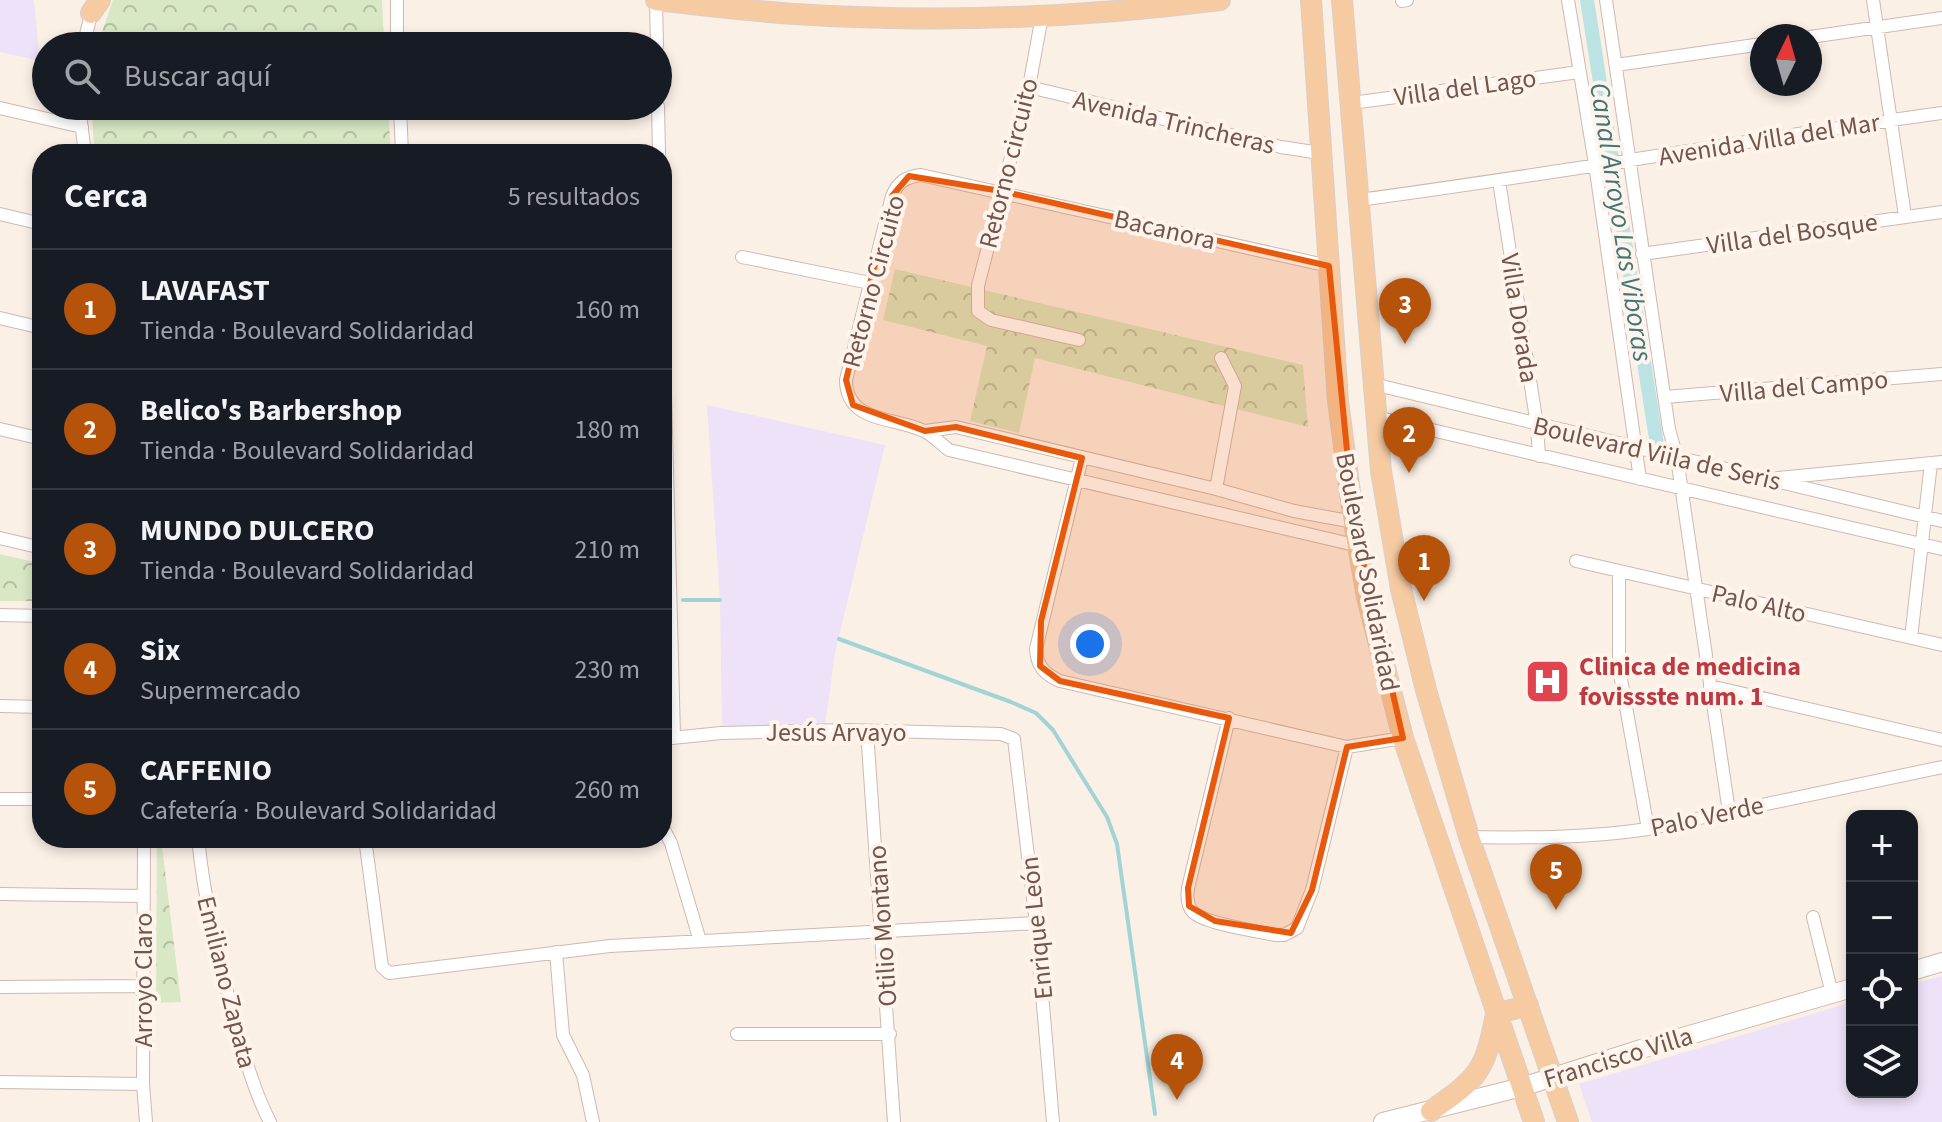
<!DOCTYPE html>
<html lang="es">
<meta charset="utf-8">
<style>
:root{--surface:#171b24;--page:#242831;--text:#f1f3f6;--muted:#9ea1a6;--line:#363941;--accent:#b45309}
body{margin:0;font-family:"Source Sans 3",sans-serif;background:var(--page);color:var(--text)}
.controls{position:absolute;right:24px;bottom:24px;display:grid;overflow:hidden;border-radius:16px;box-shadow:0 4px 12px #0003}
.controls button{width:72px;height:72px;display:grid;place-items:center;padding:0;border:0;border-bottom:2px solid var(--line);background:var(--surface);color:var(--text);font:40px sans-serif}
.compass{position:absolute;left:1750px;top:24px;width:72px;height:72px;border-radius:50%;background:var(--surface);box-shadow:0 4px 12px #0003;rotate:5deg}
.you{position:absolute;left:1090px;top:644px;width:28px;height:28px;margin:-20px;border:6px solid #fff;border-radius:50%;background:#1a73e8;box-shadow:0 0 0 12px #1a73e833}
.badge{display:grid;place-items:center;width:52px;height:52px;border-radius:50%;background:var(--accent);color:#fff;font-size:26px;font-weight:700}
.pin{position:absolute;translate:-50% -66px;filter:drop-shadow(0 2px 4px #0008)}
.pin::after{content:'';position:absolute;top:42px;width:28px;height:24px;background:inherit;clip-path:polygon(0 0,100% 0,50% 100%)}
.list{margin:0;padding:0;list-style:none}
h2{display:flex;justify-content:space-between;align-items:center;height:104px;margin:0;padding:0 32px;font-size:34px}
h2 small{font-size:26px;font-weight:400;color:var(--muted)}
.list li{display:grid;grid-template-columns:52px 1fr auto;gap:24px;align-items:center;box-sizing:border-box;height:120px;padding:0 32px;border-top:2px solid var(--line)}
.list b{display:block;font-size:30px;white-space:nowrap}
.list p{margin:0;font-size:26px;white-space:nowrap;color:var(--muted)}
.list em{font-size:26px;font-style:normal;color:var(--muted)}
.icon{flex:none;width:44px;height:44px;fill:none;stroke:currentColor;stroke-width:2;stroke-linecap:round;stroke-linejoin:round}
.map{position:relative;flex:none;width:1942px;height:1122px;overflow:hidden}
.search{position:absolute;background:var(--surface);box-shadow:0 4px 12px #0003;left:32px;top:32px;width:640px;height:88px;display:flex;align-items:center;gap:20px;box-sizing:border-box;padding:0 28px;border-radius:44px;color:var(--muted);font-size:30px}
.panel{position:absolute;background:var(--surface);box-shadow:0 4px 12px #0003;left:32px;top:144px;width:640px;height:704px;border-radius:32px}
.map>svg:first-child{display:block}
</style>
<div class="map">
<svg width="1942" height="1122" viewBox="0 0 1942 1122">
<defs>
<pattern id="park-crowns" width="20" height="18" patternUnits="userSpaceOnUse" patternTransform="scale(2)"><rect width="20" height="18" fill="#d8e8c5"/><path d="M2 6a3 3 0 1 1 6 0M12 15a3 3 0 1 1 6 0" fill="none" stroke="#b4bfa2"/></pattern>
</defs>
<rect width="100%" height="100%" fill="#fbf0e6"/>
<path fill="#ede2f7" d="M0,0H34L40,61L0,52Z
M707,405L885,445L835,653L825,726H722L720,600Z
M1942,976V1122H1592L1579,1084L1852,1002V1092H1912V984Z"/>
<path fill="url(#park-crowns)" d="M113,0H382L384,46H97Z
M91,106H388L391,154H95Z
M895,269L1303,365L1308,427L1035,358L1019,433L970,421L987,346L883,320Z
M0,554L42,564V601H0Z
M157,838H161L181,1002L156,1003Z"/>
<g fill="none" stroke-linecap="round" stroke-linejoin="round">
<path stroke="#a2d4d5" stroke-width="4" d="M683,600H720
M839,639L1011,702L1036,713L1053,730L1107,817L1117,844L1155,1114"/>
<path stroke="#bbe3e4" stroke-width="14" d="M1587,0L1657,445"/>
<defs>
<path id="minor" d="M397,0V46
M656,0L657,46
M1568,0L1595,164L1640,479
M1606,0L1669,429L1677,458L1729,812
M1873,0L1905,216
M1402,1L1407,0
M1042,16L1029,87L978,286V311L991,320L1079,340
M1810,37L1942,18
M83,46L93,7
M1616,65L1762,44
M1029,87L1281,147L1320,153
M1352,103L1579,72
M79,106L85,154
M400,106L402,154
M658,106L659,154
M0,108L82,127
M1499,181L1537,425L1539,456
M1359,200C1554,174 1747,140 1942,113
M0,214L42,224
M1642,254L1942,212
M742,257L870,283
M1329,266L921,175C905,177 898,182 892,196L846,380C846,423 895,417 924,431C933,435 941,444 949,450L1359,546
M662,278L674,737
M0,318L42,328
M1373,384L1942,521
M1665,397L1942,374
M1376,417L1942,549
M0,429L42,439
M925,431L956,427L1216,489L1294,511L1354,522
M1082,458L1036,649C1037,666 1044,674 1060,681L1347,747L1403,738
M1778,478L1942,462
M1216,489L1235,386L1221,358
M0,538L42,548
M1576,561L1942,645
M1619,571V668L1648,829
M0,615L42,616
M1911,638L1931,463
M1710,686L1942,740
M0,706L42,707
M1229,718L1188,888C1187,896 1187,906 1193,912C1205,924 1257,931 1275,935H1284L1297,928L1312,890L1347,747
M867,731L894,1122
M662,739L721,733L846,730L1001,734L1014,739L1036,923L1053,1122
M0,799H42
M662,826L671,843L700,941
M1469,837C1530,838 1588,838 1648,829L1942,767
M144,838L143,1084L146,1122
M198,838C204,899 218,958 234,1018C244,1054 253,1089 270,1122
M365,838L382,967L389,973L610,946L1036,923
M0,894L143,896
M1813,917L1832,994
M556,952L563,1035L583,1075L593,1122
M0,987L143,986
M737,1034H890
M0,1082L143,1084"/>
<path id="secondary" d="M1912,971L1942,962
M1383,1122L1522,1087L1641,1049L1852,988"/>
<path id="primary" d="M656,0C702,5 748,11 795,14C936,23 1080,18 1220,0
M1311,0L1338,401L1354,522L1367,597L1403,738L1534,1122
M1342,0L1381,471L1401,589L1426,690L1469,837L1568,1122
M91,13L100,0
M1431,1111C1478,1078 1485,1072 1496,1014L1528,1005"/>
</defs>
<use href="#minor" stroke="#ceb9b0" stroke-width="14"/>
<use href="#secondary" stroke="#d1b8ad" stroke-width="20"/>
<use href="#primary" stroke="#d8cfcd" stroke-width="22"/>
<use href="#minor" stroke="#fff" stroke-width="12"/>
<use href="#secondary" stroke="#fff" stroke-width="18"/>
<use href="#primary" stroke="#f6cba2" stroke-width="20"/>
</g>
<path fill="#e8590c" fill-opacity="0.2" stroke="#e8590c" stroke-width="6" stroke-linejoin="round" d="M909,176L1001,191L1329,266L1354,522L1403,738L1347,747L1312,890L1291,933L1215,921L1189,906L1188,888L1229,718L1060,681L1040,666L1041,621L1082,458L956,427L925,431L853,405L846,380L892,196Z"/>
<defs>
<symbol id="hospital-square" viewBox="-11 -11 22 22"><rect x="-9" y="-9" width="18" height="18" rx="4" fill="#e0444e" stroke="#fef4ec"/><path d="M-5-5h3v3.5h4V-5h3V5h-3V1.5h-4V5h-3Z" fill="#fff"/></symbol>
</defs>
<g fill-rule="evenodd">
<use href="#hospital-square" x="1522" y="656" width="51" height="51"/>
</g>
<g text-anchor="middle" stroke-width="8" stroke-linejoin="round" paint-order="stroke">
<g font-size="26" fill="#73554c" stroke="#fef4ec">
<text transform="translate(1465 87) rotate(-8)" y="9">Villa del Lago</text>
<text transform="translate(1174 122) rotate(13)" y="9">Avenida Trincheras</text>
<text transform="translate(1769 139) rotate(-9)" y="9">Avenida Villa del Mar</text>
<text transform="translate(1008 163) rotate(-76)" y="9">Retorno circuito</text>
<text transform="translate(1165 229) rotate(13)" y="9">Bacanora</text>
<text transform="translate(1792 233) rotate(-8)" y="9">Villa del Bosque</text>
<text transform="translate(873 281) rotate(-75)" y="9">Retorno Circuito</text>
<text transform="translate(1520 318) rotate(81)" y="9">Villa Dorada</text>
<text transform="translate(1804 386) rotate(-5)" y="9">Villa del Campo</text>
<text transform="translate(1657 453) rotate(13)" y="9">Boulevard Viila de Seris</text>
<text transform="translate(1368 572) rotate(79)" y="9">Boulevard Solidaridad</text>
<text transform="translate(1759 603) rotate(13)" y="9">Palo Alto</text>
<text x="836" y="741">Jesús Arvayo</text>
<text transform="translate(1707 816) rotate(-12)" y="9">Palo Verde</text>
<text transform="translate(882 926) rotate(-94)" y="9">Otilio Montano</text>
<text transform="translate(1036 928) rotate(-96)" y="9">Enrique León</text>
<text transform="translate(143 980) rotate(-90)" y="9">Arroyo Claro</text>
<text transform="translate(227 982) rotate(76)" y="9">Emiliano Zapata</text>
<text transform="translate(1618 1057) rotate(-17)" y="9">Francisco Villa</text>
</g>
<g font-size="26" font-weight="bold" fill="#be3a42" stroke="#fef4ec" text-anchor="start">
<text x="1579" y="675">Clinica de medicina<tspan x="1579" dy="30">fovissste num. 1</tspan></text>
</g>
<g font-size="28" font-style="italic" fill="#407677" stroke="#fef4ec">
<text transform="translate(1622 222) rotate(81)" y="10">Canal Arroyo Las Viboras</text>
</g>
</g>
</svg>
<div class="controls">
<button>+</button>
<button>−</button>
<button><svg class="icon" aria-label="locate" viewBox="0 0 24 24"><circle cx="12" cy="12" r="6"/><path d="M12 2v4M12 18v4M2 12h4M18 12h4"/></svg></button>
<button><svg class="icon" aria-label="layers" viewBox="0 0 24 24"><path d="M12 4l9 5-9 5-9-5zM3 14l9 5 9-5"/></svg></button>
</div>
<svg class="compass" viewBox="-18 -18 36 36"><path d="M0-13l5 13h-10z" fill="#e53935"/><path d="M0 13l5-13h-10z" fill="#9ea1a6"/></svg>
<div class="you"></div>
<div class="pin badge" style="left:1424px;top:601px">1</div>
<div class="pin badge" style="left:1409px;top:473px">2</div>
<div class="pin badge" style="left:1405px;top:344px">3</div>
<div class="pin badge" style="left:1177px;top:1100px">4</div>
<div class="pin badge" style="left:1556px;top:910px">5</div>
<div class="search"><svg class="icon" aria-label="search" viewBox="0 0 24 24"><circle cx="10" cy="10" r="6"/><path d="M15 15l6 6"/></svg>Buscar aquí</div>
<section class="panel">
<h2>Cerca<small>5 resultados</small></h2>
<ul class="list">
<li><span class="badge">1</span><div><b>LAVAFAST</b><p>Tienda · Boulevard Solidaridad</p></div><em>160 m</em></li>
<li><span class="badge">2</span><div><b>Belico's Barbershop</b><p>Tienda · Boulevard Solidaridad</p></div><em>180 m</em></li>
<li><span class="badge">3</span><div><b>MUNDO DULCERO</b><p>Tienda · Boulevard Solidaridad</p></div><em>210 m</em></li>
<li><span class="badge">4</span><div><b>Six</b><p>Supermercado</p></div><em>230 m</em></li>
<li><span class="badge">5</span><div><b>CAFFENIO</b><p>Cafetería · Boulevard Solidaridad</p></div><em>260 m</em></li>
</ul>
</section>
</div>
